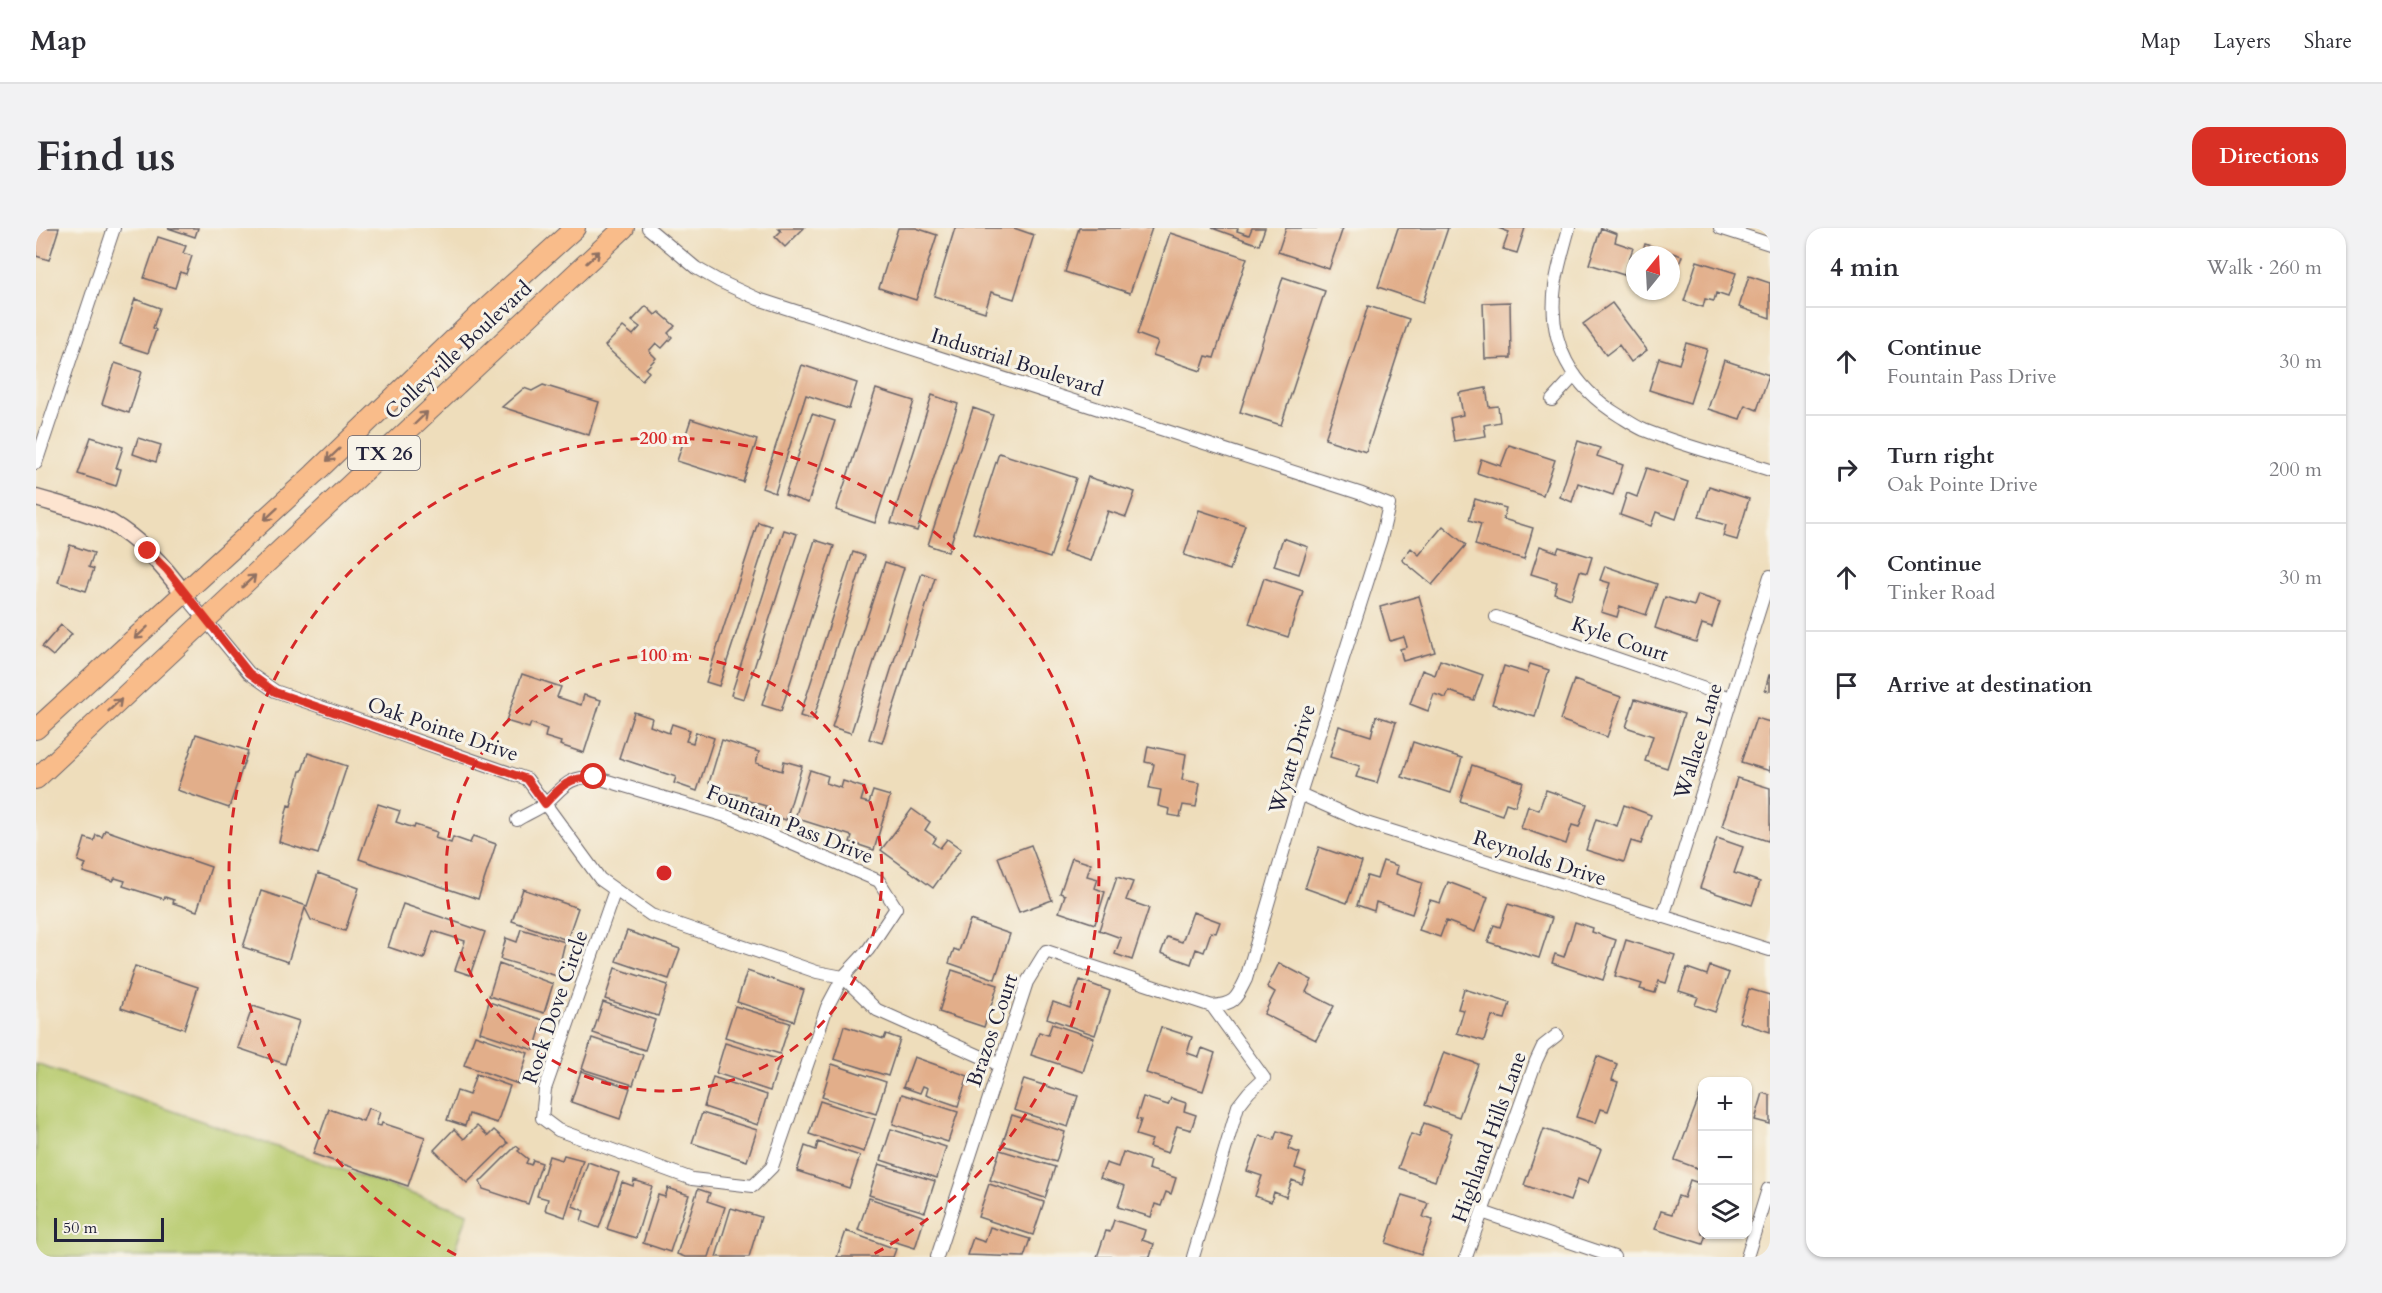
<!DOCTYPE html>
<meta charset="utf-8">
<style>
:root{--surface:#fff;--page:#f2f2f3;--text:#2b2b33;--muted:#7c7c81;--line:#e1e1e2;--accent:#d93025}
body{margin:0;font-family:Cardo,serif;background:var(--page);color:var(--text)}
.controls{position:absolute;right:18px;bottom:18px;display:grid;overflow:hidden;border-radius:12px;box-shadow:0 2px 4px #0004}
.controls button{width:54px;height:54px;display:grid;place-items:center;padding:0;border:0;border-bottom:2px solid var(--line);background:var(--surface);color:var(--text);font:30px sans-serif}
.compass{position:absolute;left:1590px;top:18px;width:54px;height:54px;border-radius:50%;background:var(--surface);box-shadow:0 2px 4px #0004;rotate:18deg}
.scale{position:absolute;left:18px;bottom:15px;width:110px;box-sizing:border-box;padding-left:6px;border:3px solid #22223b;border-top:0;font-size:16px;line-height:21px;white-space:nowrap;color:#22223b;-webkit-text-stroke:4px #f7f3e8;paint-order:stroke}
.stop{position:absolute;width:18px;height:18px;margin:-14px;border:4px solid #d93025;border-radius:50%;background:#fff}
.stop.end{background:#d93025;border-color:#fff;box-shadow:0 2px 6px #0008}
.list{margin:0;padding:0;list-style:none}
h2{display:flex;justify-content:space-between;align-items:center;height:78px;margin:0;padding:0 24px;font-size:26px}
h2 small{font-size:20px;font-weight:400;color:var(--muted)}
.list li{display:grid;grid-template-columns:39px 1fr auto;gap:18px;align-items:center;box-sizing:border-box;height:108px;padding:0 24px;border-top:2px solid var(--line)}
.list b{display:block;font-size:22px;white-space:nowrap}
.list p{margin:0;font-size:20px;white-space:nowrap;color:var(--muted)}
.list em{font-size:20px;font-style:normal;color:var(--muted)}
.icon{flex:none;width:33px;height:33px;fill:none;stroke:currentColor;stroke-width:2;stroke-linecap:round;stroke-linejoin:round}
.map{position:relative;flex:none;width:1734px;height:1029px;overflow:hidden;border-radius:18px}
header{display:flex;align-items:center;gap:36px;box-sizing:border-box;height:84px;padding:0 30px;background:var(--surface);border-bottom:2px solid var(--line)}
header strong{font-size:28px}
nav{display:flex;gap:33px;margin-inline-start:auto;font-size:21px}
.intro{display:flex;align-items:center;justify-content:space-between;box-sizing:border-box;height:144px;padding:0 36px}
h1{margin:0;font-size:42px}
.button{padding:15px 27px;border-radius:18px;background:var(--accent);color:#fff;font-size:21px;font-weight:700}
main{display:flex;gap:36px;padding:0 36px}
aside{flex:1;background:var(--surface);border-radius:18px;box-shadow:0 2px 4px #0004}
.map>svg:first-child{display:block}
</style>
<header>
<strong>Map</strong>
<nav><a>Map</a><a>Layers</a><a>Share</a></nav>
</header>
<div class="intro"><h1>Find us</h1><a class="button">Directions</a></div>
<main>
<div class="map">
<svg width="1734" height="1029" viewBox="0 0 1734 1029">
<rect width="100%" height="100%" fill="#f7f3e8"/>
<filter id="ink" filterUnits="userSpaceOnUse"><feTurbulence type="fractalNoise" baseFrequency=".0167" numOctaves="2"/><feDisplacementMap in="SourceGraphic" scale="12" xChannelSelector="R" yChannelSelector="G"/><feConvolveMatrix kernelMatrix="1 2 1 2 8 2 1 2 1" color-interpolation-filters="sRGB"/></filter>
<filter id="wash" filterUnits="userSpaceOnUse"><feTurbulence type="fractalNoise" baseFrequency=".008" numOctaves="4" result="noise"/><feDisplacementMap in="SourceGraphic" scale="24" xChannelSelector="R" yChannelSelector="G"/><feGaussianBlur stdDeviation="1.35" result="paint"/><feColorMatrix in="noise" values="0 0 0 0 0 0 0 0 0 0 0 0 0 0 0 0 0 1.4 0 .05"/><feComposite in="paint" operator="in"/></filter>
<g filter="url(#wash)">
<rect width="100%" height="100%" fill="#edb"/>
<path fill="#b8cb6e" stroke="#6d7654" stroke-width="1.5" d="M0,836L432,985L417,1029H0Z"/>
<g id="blocks">
<path fill="#e2ae8a" d="M0,0H23L13,32L0,28Z
M132,0H162L159,9Z
M742,0H768L749,19L739,9L745,3Z
M862,0H880L901,7L880,72L843,60Z
M919,0H978L998,7L978,71L955,64L949,84L898,68Z
M1043,0H1116L1094,65L1029,44Z
M1176,0H1202L1201,3L1213,7L1216,0H1229L1223,17Z
M1250,0H1307L1293,41L1242,24Z
M1362,0H1412L1387,74L1342,59Z
M1462,0H1489L1481,25L1467,21L1473,4Z
M1565,0L1581,6L1579,14L1597,20L1588,47L1553,36Z
M1134,5L1211,30L1178,130L1170,128L1165,143L1117,127L1122,114L1101,106Z
M122,9L150,18L147,25L156,28L150,46L144,44L139,60L108,50Z
M1609,16L1646,28L1635,60V27H1606Z
M1661,33L1700,45L1692,69L1680,65L1678,73L1669,71L1667,79L1648,73Z
M1713,48L1734,55V90L1703,79Z
M1247,49L1289,63L1245,197L1204,184Z
M99,71L124,80L117,100L120,102L112,125L84,116Z
M1474,74L1475,130L1449,131L1447,75Z
M1576,75L1611,122L1595,134L1583,117L1570,127L1547,96Z
M610,78L619,87L623,84L639,98L632,105L636,109L626,120L620,115L613,123L620,130L610,141L613,144L606,152L569,118L587,99L597,107L604,99L596,93Z
M1332,78L1373,91L1330,224L1289,211Z
M1650,115L1671,121L1654,175L1613,162L1623,130L1643,136Z
M1688,132L1733,147L1721,182L1709,177L1704,191L1672,181Z
M79,135L106,144L93,185L66,176Z
M766,137L821,155L813,181L770,167L739,265L726,260Z
M507,157L563,174L553,207L466,179L488,160L496,163Z
M1450,160L1453,179L1462,178L1464,194L1448,197L1450,208L1418,213L1414,190L1427,187L1423,165Z
M840,161L878,173L839,295L800,282Z
M896,167L922,176L881,303L855,295Z
M937,180L957,187L912,324L892,317Z
M776,186L799,193L772,275L749,267Z
M655,191L721,212L707,254L641,233Z
M55,209L87,219L80,240L85,241L80,258L42,246Z
M102,210L125,217L120,234L97,226Z
M1542,213L1564,220L1561,228L1587,237L1577,267L1542,255L1536,274L1524,269Z
M1473,217L1519,232L1507,267L1441,245L1445,231L1465,238Z
M963,225L1040,250L1014,330L937,305Z
M1611,240L1652,254L1640,291L1620,284L1615,298L1584,287L1591,265L1601,269Z
M1052,249L1099,264L1090,289L1072,283L1055,333L1027,324Z
M1673,258L1713,271L1701,312L1687,308L1690,297L1663,289Z
M1439,271L1470,280L1467,291L1497,300L1488,331L1439,317L1445,296L1433,292Z
M1163,282L1209,297L1194,342L1148,327Z
M722,294L735,298L683,458L670,454Z
M1407,298L1430,317L1396,357L1366,332L1375,320L1383,327Z
M748,302L761,306L708,471L695,467Z
M1247,310L1272,319L1263,346L1238,338Z
M779,312L798,318L745,483L726,477Z
M34,317L58,325L53,339L58,341L50,363L22,354Z
M1504,318L1521,324L1523,319L1556,329L1551,345L1544,343L1535,371L1518,365L1521,354L1495,346Z
M817,324L829,328L777,492L764,488Z
M849,334L868,340L815,505L796,499Z
M1569,338L1621,356L1610,387L1584,378L1581,389L1565,384L1574,355L1564,352Z
M886,345L899,350L846,515L833,511Z
M1228,350L1267,363L1252,409L1213,396Z
M1662,367L1684,374L1676,399L1666,396L1660,414L1619,400L1629,369L1658,378Z
M1383,368L1399,424L1367,433L1364,421L1371,419L1368,409L1354,413L1344,379Z
M25,397L36,406L17,428L6,419Z
M1404,432L1447,447L1438,472L1413,463L1410,470L1398,466L1392,483L1374,476L1386,442L1399,447Z
M1494,436L1513,442L1499,489L1456,476L1468,438L1491,445Z
M486,446L525,459L521,469L545,477L548,467L565,472L548,525L524,517L525,514L509,509L511,501L495,495L493,500L470,493Z
M1733,447H1734V463L1729,462Z
M1538,452L1585,469L1571,509L1524,492Z
M1599,471L1648,486L1631,540L1609,533L1617,508L1590,499Z
M598,484L616,490L614,498L633,505L636,496L654,502L650,513L657,515L660,504L678,510L661,563L638,555L640,549L583,530Z
M1340,488L1360,494L1341,555L1320,549L1324,538L1294,529L1303,498L1335,508Z
M1720,490L1734,494V543L1705,534Z
M160,506L212,523L193,580L141,562Z
M686,512L723,524L720,535L746,543L748,533L766,538L750,592L727,585L730,578L709,572L710,568L682,563L684,559L673,555Z
M1377,514L1426,530L1415,565L1366,549Z
M1112,518L1150,526L1146,552L1164,555L1160,579L1147,577L1144,589L1133,587L1134,581L1122,578L1125,562L1113,560L1118,536L1109,534Z
M272,525L311,538L282,626L243,614L252,577L255,578L264,543H266Z
M1436,537L1487,554L1479,578L1470,575L1466,587L1424,573Z
M774,542L792,548L790,555L805,560L807,553L829,560L825,573L833,575L837,563L854,568L838,622L814,614L816,608L759,590Z
M1701,550L1734,560V606L1732,613L1686,598Z
M1510,562L1551,576L1543,599L1536,597L1530,616L1485,600L1492,578L1503,582Z
M342,576L364,583L360,594L378,600L379,597L401,604L399,610L415,615L417,609L434,615L437,608L460,616L442,671L323,631Z
M1588,577L1615,587L1605,616L1595,613L1588,634L1550,622L1560,591L1581,598Z
M876,581L894,594L889,602L900,610L897,615L904,620L911,611L925,621L897,660L845,622Z
M69,602L175,639L161,683L137,675L138,672L129,669L128,671L87,658L89,653L79,650L77,653L47,644L50,636L42,633L49,610L58,613L60,607L66,609Z
M1681,610L1707,619L1698,645L1724,654L1716,677L1664,660Z
M995,617L1016,672L983,684L962,629Z
M1283,619L1326,634L1311,675L1269,660Z
M1036,630L1055,636L1051,648L1062,651L1059,660L1069,664L1059,696L1023,684L1029,667L1024,665Z
M1347,633L1362,638L1360,646L1386,655L1376,686L1340,674L1338,683L1321,677L1331,648L1341,651Z
M282,645L323,660L309,703L275,692L269,680L252,734L207,719L225,663L271,678Z
M1081,649L1097,654L1090,672L1113,680L1096,732L1079,726L1085,710L1063,702Z
M1412,654L1452,669L1439,704L1410,693L1404,709L1383,702L1394,672L1404,675Z
M487,661L542,680L531,712L476,693Z
M367,676L449,704L434,747L419,742L429,713L397,703L388,731L352,719Z
M1472,676L1516,690L1503,730L1452,714L1458,697L1464,699Z
M1157,684L1184,694L1180,705L1175,704L1168,724L1160,721L1155,736L1125,725L1131,709L1146,714Z
M934,692L974,706L959,751L913,735L918,721L923,723Z
M1539,694L1557,700L1556,704L1580,712L1567,752L1516,735L1519,726L1528,729Z
M485,701L529,714L521,748L464,731L470,710L481,714Z
M591,703L644,721L633,751L580,733Z
M1590,712L1639,727L1630,755L1623,753L1619,765L1604,761L1606,756L1579,748Z
M1243,735L1276,752L1270,764L1298,778L1280,812L1228,786L1239,764L1231,759Z
M463,736L517,756L508,785L453,768Z
M99,738L162,759L148,801L85,780Z
M1674,738L1693,745L1679,784L1659,777L1662,769L1643,763L1651,740L1671,747Z
M579,740L632,757L622,788L569,771Z
M916,742L962,757L948,799L903,784Z
M711,743L768,762L758,793L701,774Z
M1044,752L1074,763L1059,807L1011,790L1017,774L1034,780Z
M1428,761L1474,775L1469,791L1456,788L1448,813L1421,805L1428,782L1422,781Z
M1713,761L1734,767V804L1703,794Z
M453,774L507,792L498,822L444,804Z
M567,774L619,792L609,822L557,805Z
M217,778L263,793L249,836L202,820Z
M699,778L754,795L744,826L689,809Z
M1016,796L1058,810L1047,844L995,827L1003,804L1012,807Z
M808,798L848,811L850,806L864,811L852,848L798,831Z
M1125,799L1156,809L1151,825L1163,829L1166,820L1179,825L1167,863L1110,845Z
M439,807L492,825L482,856L428,837Z
M556,810L607,827L597,857L546,841Z
M689,815L744,832L734,863L680,845Z
M1408,824L1442,836L1423,889L1389,877Z
M1561,828L1581,836L1576,852L1582,854L1572,883L1565,881L1560,895L1540,889Z
M878,829L932,848L922,878L890,867L892,860L887,858L884,865L867,859Z
M796,836L850,854L840,886L786,869Z
M545,843L594,860L584,891L535,874Z
M440,846L474,858L461,895L433,886L429,898L411,892L421,863L433,867Z
M677,849L731,867L722,897L668,879Z
M988,851L1042,868L1032,899L978,882Z
M1666,862V942L1639,932Z
M1727,865L1734,867V896L1719,892Z
M866,866L922,884L912,914L857,896Z
M1107,869L1132,877L1135,870L1150,875L1148,883L1160,887L1155,902L1141,898L1132,925L1113,919L1116,912L1100,907L1105,892L1100,891Z
M784,873L839,891L828,924L773,906Z
M332,880L344,884L340,897L345,898L346,895L389,909L372,958L277,926L293,881L327,893Z
M666,885L721,902L711,933L656,915Z
M976,887L1029,904L1020,934L966,917Z
M1388,895L1416,905L1399,953L1362,940L1375,906L1383,909Z
M441,898L452,908L458,902L472,915L431,955L398,922L418,901L428,911Z
M855,901L910,919L901,950L845,932Z
M1508,901L1565,921L1552,955L1542,951L1534,973L1488,957Z
M1241,903L1256,908L1252,921L1264,925L1259,940L1270,944L1266,956L1256,952L1250,969L1238,964L1235,974L1219,968L1226,948L1211,943L1224,907L1238,912Z
M782,914L824,928L813,960L761,943L769,918L780,922Z
M480,918L484,921L482,923L492,931L490,935L495,937L497,932L506,935L492,976L447,961L444,954Z
M964,922L1019,939L1009,970L954,952Z
M1087,924L1114,933L1112,941L1140,950L1135,966L1130,964L1125,978L1119,976L1115,989L1082,979L1089,958L1064,950L1070,935L1082,939Z
M528,927L547,932L529,989L509,982L512,971L501,968L513,928L526,932Z
M552,934L583,945L563,1000L545,993L548,983L537,978Z
M843,936L899,953L889,984L833,967Z
M598,952L616,958L600,1010L571,1001L586,954L597,958Z
M1654,952L1666,956V1006H1670L1667,1016L1619,1001L1625,983L1636,986L1642,968L1648,970Z
M953,956L1008,974L997,1007L942,989Z
M632,960L653,967L634,1024L607,1015L622,967L629,969Z
M662,961L674,965L671,973L689,979L673,1029H649L641,1026Z
M1366,967L1392,975L1387,989L1397,992L1385,1027L1350,1015Z
M833,970L889,989L879,1020L822,1002Z
M695,980L725,989L713,1029H680Z
M1078,992L1109,1002L1106,1012L1118,1016L1114,1029H1061L1070,1003L1074,1004Z
M954,999L994,1011L988,1029L931,1027L937,1010L949,1014Z
M810,1003L860,1021L857,1029H801Z"/>
</g>
</g>
<g filter="url(#ink)">
<use href="#blocks" fill-opacity="0" stroke="#696368" stroke-width="1.5"/>
<g fill="none" stroke-linecap="round" stroke-linejoin="round">
<defs>
<path id="minor" d="M612,0L660,40L683,53L722,71L1326,266L1353,277L1345,311L1264,566L1210,751C1200,771 1199,776 1176,778L1010,723L991,754L901,1029
M1533,0C1528,19 1522,38 1519,58C1511,115 1536,159 1584,188C1592,193 1599,198 1608,202C1648,218 1692,229 1734,242
M1684,0L1734,16
M1516,172L1539,147
M0,235L78,0
M148,366L213,445L239,463L491,551L564,651L615,687L781,744L807,749L841,782L964,837
M1460,389L1695,470
M1264,566L1327,594L1734,722
M481,592C490,586 502,582 510,575C529,558 531,549 558,549L693,589L843,653L860,680L832,722L807,749L791,779L736,939L717,958L656,951L522,902L506,890L509,861L579,662
M1627,689L1734,348
M1446,984L1578,1029
M1157,1029L1202,878L1213,864L1228,850L1176,778
M1430,1029L1500,833L1507,818L1521,807
M1711,1029L1732,961"/>
<path id="secondary" d="M0,270C20,276 58,285 75,295C105,313 128,338 148,366"/>
<path id="primary" d="M0,501L278,246L443,87L539,0
M0,551L588,0"/>
</defs>
<use href="#minor" stroke="#696368" stroke-width="14"/>
<use href="#secondary" stroke="#696368" stroke-width="19"/>
<use href="#primary" stroke="#696368" stroke-width="22"/>
<use href="#minor" stroke="#fff" stroke-width="12"/>
<use href="#secondary" stroke="#fde4d0" stroke-width="16"/>
<use href="#primary" stroke="#f9bc8a" stroke-width="20"/>
</g>
<defs><path id="oneway-shaft" d="M-6 0H5M1.5-3L5.5 0L1.5 3" fill="none" stroke-width="1.6" stroke-linecap="round" stroke-linejoin="round" transform="scale(1.5)"/></defs>
<g stroke="#8e6f62">
<use href="#oneway-shaft" transform="translate(557 29) rotate(-43)"/>
<use href="#oneway-shaft" transform="translate(385 190) rotate(-44)"/>
<use href="#oneway-shaft" transform="translate(297 227) rotate(136)"/>
<use href="#oneway-shaft" transform="translate(235 286) rotate(137)"/>
<use href="#oneway-shaft" transform="translate(213 353) rotate(-43)"/>
<use href="#oneway-shaft" transform="translate(105 405) rotate(137)"/>
<use href="#oneway-shaft" transform="translate(79 477) rotate(-43)"/>
</g>
</g>
<g fill="none" stroke-linecap="round" stroke-linejoin="round" filter="url(#ink)">
<path stroke="#d93025" stroke-width="8" d="M112,323L131,342L213,445L239,464L491,551L509,576C525,558 533,549 558,549"/>
</g>
<g fill="none" stroke="#d62828" stroke-width="3" stroke-dasharray="10 8">
<circle cx="628" cy="645" r="218"/>
<path d="M420 1027A435 435 0 1 1 836 1027"/>
</g>
<g text-anchor="middle" stroke-width="6" stroke-linejoin="round" paint-order="stroke">
<rect fill="#f7f3e8" stroke="#62616f" stroke-width="1.5" x="312" y="208" width="72" height="34" rx="4.5"/>
<g font-size="20" font-weight="bold" fill="#22223b">
<text x="348" y="232">TX 26</text>
</g>
<g font-size="21" fill="#22223b" stroke="#f7f3e8">
<text transform="translate(422 122) rotate(-43)" y="7">Colleyville Boulevard</text>
<text transform="translate(981 134) rotate(18)" y="7">Industrial Boulevard</text>
<text transform="translate(1584 411) rotate(19)" y="7">Kyle Court</text>
<text transform="translate(407 501) rotate(19)" y="7">Oak Pointe Drive</text>
<text transform="translate(1662 513) rotate(-73)" y="7">Wallace Lane</text>
<text transform="translate(1256 531) rotate(-73)" y="7">Wyatt Drive</text>
<text transform="translate(754 596) rotate(22)" y="7">Fountain Pass Drive</text>
<text transform="translate(1504 630) rotate(18)" y="7">Reynolds Drive</text>
<text transform="translate(519 779) rotate(-71)" y="7">Rock Dove Circle</text>
<text transform="translate(956 802) rotate(-71)" y="7">Brazos Court</text>
<text transform="translate(1453 909) rotate(-70)" y="7">Highland Hills Lane</text>
</g>
</g>
<circle cx="628" cy="645" r="9" fill="#d62828" stroke="#f7f3e8" stroke-width="3"/>
<g font-size="18" text-anchor="middle" font-weight="bold" fill="#d62828" stroke="#f7f3e8" stroke-width="6" stroke-linejoin="round" paint-order="stroke">
<text x="628" y="216">200 m</text>
<text x="628" y="433">100 m</text>
</g>
</svg>
<div class="controls">
<button>+</button>
<button>−</button>
<button><svg class="icon" aria-label="layers" viewBox="0 0 24 24"><path d="M12 4l9 5-9 5-9-5zM3 14l9 5 9-5"/></svg></button>
</div>
<svg class="compass" viewBox="-18 -18 36 36"><path d="M0-13l5 13h-10z" fill="#e53935"/><path d="M0 13l5-13h-10z" fill="#7c7c81"/></svg>
<div class="scale">50 m</div>
<div class="stop" style="left:558px;top:549px"></div>
<div class="stop end" style="left:112px;top:323px"></div>
</div>
<aside>
<h2>4 min<small>Walk · 260 m</small></h2>
<ul class="list">
<li><svg class="icon" aria-label="ahead" viewBox="0 0 24 24"><path d="M12 20V5M6 11l6-6 6 6"/></svg><div><b>Continue</b><p>Fountain Pass Drive</p></div><em>30 m</em></li>
<li><svg class="icon" aria-label="right" viewBox="0 0 24 24"><path d="M7 20v-9h11M14 6l5 5-5 5"/></svg><div><b>Turn right</b><p>Oak Pointe Drive</p></div><em>200 m</em></li>
<li><svg class="icon" aria-label="ahead" viewBox="0 0 24 24"><path d="M12 20V5M6 11l6-6 6 6"/></svg><div><b>Continue</b><p>Tinker Road</p></div><em>30 m</em></li>
<li><svg class="icon" aria-label="arrive" viewBox="0 0 24 24"><path d="M6 21V4h12l-3 4 3 4H6"/></svg><div><b>Arrive at destination</b></div></li>
</ul>
</aside>
</main>
